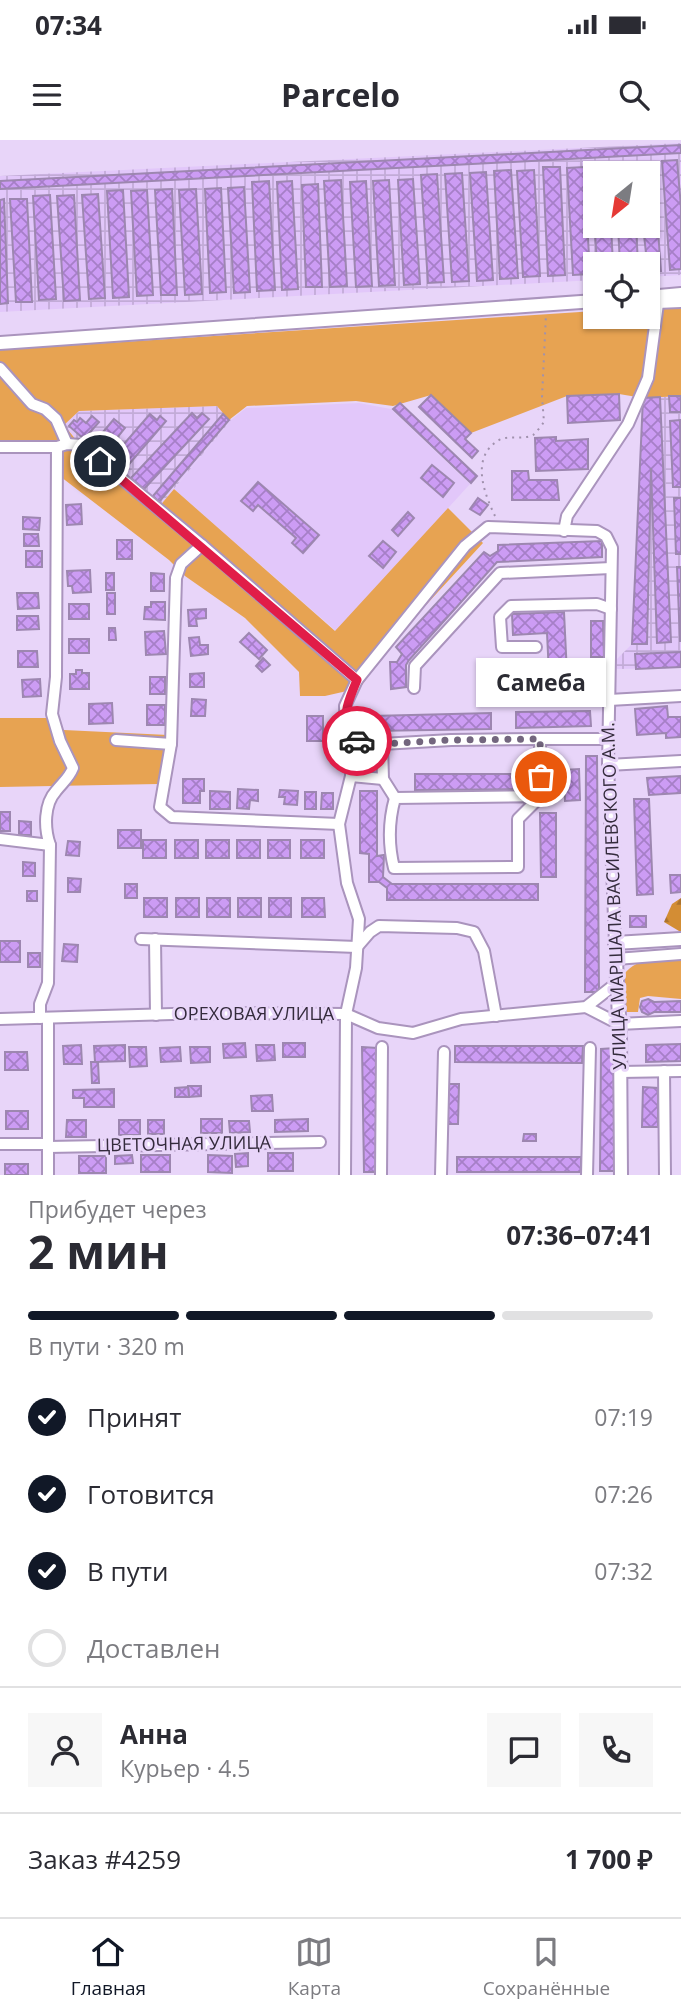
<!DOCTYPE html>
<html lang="ru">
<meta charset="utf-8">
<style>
:root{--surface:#fff;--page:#f7f7f7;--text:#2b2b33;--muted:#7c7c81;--line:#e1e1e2;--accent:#111827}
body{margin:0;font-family:"Open Sans",sans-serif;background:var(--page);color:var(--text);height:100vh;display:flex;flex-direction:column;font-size:26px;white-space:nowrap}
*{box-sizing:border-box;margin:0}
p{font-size:23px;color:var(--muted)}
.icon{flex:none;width:38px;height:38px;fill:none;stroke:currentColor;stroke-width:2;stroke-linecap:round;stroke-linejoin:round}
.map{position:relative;height:1035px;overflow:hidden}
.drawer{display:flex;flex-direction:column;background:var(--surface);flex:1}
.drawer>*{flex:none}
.needle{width:46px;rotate:210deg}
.controls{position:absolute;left:583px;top:21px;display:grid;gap:14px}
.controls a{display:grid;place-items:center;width:77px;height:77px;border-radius:0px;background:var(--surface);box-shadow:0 2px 5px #0004;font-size:35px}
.pin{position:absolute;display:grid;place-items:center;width:60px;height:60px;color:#fff;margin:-30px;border:4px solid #fff;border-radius:50%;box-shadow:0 2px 7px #0007}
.courier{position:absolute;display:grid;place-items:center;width:70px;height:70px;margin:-35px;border:5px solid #e11d48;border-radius:50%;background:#fff;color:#222;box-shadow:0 2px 9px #0007}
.bubble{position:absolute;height:49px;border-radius:0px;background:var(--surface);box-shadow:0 2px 5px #0004;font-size:23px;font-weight:700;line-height:49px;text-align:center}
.summary em{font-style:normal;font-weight:700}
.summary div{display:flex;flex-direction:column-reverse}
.summary{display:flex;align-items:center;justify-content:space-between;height:119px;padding:0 28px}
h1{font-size:46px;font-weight:700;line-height:52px}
.bar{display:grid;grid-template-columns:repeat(4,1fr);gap:10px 7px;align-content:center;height:84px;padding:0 28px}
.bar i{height:9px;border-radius:5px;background:var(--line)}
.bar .on{background:var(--accent)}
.bar p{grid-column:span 4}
.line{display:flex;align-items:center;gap:18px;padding:0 28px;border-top:2px solid var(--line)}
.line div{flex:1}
.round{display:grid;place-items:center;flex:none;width:74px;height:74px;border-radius:0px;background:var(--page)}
ol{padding:0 28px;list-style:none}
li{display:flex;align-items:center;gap:21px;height:77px}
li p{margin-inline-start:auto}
li .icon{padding:7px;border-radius:50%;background:var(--accent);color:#fff;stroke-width:4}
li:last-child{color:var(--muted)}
li i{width:38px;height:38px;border:4px solid var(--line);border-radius:50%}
.status{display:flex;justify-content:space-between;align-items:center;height:49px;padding:0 35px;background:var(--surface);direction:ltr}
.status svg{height:19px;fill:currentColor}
header{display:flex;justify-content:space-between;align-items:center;height:91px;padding:0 28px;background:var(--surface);font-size:32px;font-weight:700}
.dock{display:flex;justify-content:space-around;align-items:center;height:98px;border-top:2px solid var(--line);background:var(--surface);font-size:19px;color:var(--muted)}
.dock a{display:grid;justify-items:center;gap:4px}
.dock .on{color:var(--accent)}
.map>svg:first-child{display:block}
</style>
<div class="status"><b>07:34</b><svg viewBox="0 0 49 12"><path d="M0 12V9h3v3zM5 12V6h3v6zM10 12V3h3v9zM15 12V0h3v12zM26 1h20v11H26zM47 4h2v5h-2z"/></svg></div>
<header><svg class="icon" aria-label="menu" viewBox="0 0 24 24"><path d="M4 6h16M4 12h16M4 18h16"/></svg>Parcelo<svg class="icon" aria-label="search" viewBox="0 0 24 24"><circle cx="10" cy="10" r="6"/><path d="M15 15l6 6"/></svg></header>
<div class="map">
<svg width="681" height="1035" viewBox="0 0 681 1035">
<defs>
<pattern id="industrial-grid" width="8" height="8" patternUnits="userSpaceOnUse" patternTransform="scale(1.75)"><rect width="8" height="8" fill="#e2c7fa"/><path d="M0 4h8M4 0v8" fill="none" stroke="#c2abd7"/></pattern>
<pattern id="forest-firs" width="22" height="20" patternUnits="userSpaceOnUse" patternTransform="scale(1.75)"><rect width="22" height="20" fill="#d38d34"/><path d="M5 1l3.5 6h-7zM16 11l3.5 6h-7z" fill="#ac732d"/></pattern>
<pattern id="building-cross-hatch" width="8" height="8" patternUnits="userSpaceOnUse" patternTransform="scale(1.75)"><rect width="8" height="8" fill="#cc9cf4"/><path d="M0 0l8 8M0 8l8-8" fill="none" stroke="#a67fc7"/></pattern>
</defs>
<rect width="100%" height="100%" fill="#e8d5f9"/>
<polygon fill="#e2c7fa" points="359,263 391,269 470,344 336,491 174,349 231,280 246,268"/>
<g fill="url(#industrial-grid)" fill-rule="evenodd">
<path d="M681,3v132l-33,2v-13h-53v16l-595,32v-136zM595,33h53v53h-53z"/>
<polygon points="681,256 681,528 617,529 616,520 632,504 643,258"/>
<polygon points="217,266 231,280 158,368 81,305 64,285 79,271"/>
</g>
<g fill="#e7a352">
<polygon points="681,166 681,256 643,258 619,254 567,256 471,293 431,255 393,266 356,261 247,266 229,280 217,266 79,271 64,285 81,306 158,368 174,349 335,491 448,368 483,403 391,503 360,548 325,556 300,556 299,532 245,478 185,436 169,420 61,337 48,303 0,304 0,210 595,171 595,177 648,177 648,168"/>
<polygon points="0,578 47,578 64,590 168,595 158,644 0,647"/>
<path d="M681,819v40l-33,-3 -8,2 -2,14h-11l-3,-5v-33c15,-18 34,-14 57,-15z"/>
</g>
<polygon fill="url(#forest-firs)" points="681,758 681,791 679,791 664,782 672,764"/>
<g fill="url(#building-cross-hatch)" stroke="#9d87b0" stroke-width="2">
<polygon points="681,5 681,13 0,49 0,41"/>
<polygon points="677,20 681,67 681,129 670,130 662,21"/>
<polygon points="653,23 661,131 648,131 643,86 648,86 648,33 639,33 638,24"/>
<polygon points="631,24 632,33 614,33 614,25"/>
<polygon points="543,27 560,27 565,135 548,136"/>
<polygon points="584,27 590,134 573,135 567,28"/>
<polygon points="607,29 607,33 595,33 595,86 611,86 613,124 597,124 591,30"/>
<polygon points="511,30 518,138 500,139 494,31"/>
<polygon points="534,30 540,136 523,137 517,31"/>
<polygon points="486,32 493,140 477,141 470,33"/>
<polygon points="462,33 469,141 452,142 445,34"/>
<polygon points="437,34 444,142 428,143 421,35"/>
<polygon points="413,39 420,144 404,145 398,40"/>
<polygon points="341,40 347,146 330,147 324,41"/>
<polygon points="389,40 395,145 379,146 373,41"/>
<polygon points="269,41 275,150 257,151 252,42"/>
<polygon points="292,41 298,149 282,150 277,42"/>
<polygon points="366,41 372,146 356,147 350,42"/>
<polygon points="318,44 322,147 306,147 302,45"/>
<polygon points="244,47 250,152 234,153 228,48"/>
<polygon points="221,48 226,152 210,153 205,49"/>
<polygon points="172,49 177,155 161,155 155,50"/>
<polygon points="196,49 202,154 185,155 179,50"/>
<polygon points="123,50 129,157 113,158 107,51"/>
<polygon points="147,50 153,155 137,156 131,51"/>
<polygon points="98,54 105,158 89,159 82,55"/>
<polygon points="50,55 56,159 39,160 33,56"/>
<polygon points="74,55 80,160 64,161 57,56"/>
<polygon points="4,59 8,163 0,164 0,60"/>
<polygon points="10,59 27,59 32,162 16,162"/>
<polygon points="618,86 636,86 638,124 620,124"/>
<polygon points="619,254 620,280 568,283 567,256"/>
<polygon points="431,255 471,293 465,299 478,311 472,318 419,267"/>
<polygon points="669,256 681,256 681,272 670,272"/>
<polygon points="660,257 671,502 657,503 651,328 647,504 632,504 643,258"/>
<polygon points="400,263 477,336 471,343 393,269"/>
<polygon points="192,273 197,278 202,273 209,279 144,349 131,338"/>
<polygon points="150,274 157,280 160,276 166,281 124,330 111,319"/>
<polygon points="223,274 229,280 159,362 153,356"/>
<polygon points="92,276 99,282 84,299 69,286 74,280 77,282 80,278 86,283"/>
<polygon points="114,279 125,288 104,314 93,304"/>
<polygon points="680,280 681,347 673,347 670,281"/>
<polygon points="556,297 556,301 588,299 588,329 536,331 535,298"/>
<polygon points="432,325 454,343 443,357 421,338"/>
<polygon points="512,331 528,331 529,340 557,340 559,360 512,360"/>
<polygon points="258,342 319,395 303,413 292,403 296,398 258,365 253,371 241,361"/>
<polygon points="478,358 488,365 480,375 470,369"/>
<polygon points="674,358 681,358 681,414 676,414"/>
<polygon points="81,364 82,384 67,385 66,365"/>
<polygon points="408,372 414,378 398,396 392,390"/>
<polygon points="23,377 40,378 39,390 23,389"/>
<polygon points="24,394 38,394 39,406 24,406"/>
<rect x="117" y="400" width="15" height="19"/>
<polygon points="383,401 396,412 383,428 369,416"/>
<polygon points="602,401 602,417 497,422 409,520 406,525 406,547 391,549 390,522 397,522 402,514 396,507 484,412 490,416 498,411 498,405"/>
<rect x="26" y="411" width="16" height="16"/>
<polygon points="677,427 681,427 681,501 680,501"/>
<polygon points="90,430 91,452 73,453 72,446 68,446 67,431"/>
<rect x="106" y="433" width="8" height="17"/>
<polygon points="151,433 164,434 164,451 151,451"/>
<polygon points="17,453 38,453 39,468 18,469"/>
<rect x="107" y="453" width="8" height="21"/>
<polygon points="151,462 165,462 165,480 144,479 145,467 151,467"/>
<rect x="69" y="464" width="20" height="15"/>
<polygon points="206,469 206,478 196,479 197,486 189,486 188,470"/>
<polygon points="564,472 568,555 550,555 547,493 513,495 512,474"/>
<polygon points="17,476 38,476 39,489 17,490"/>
<polygon points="591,481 603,481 604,517 591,517"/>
<polygon points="109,488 115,488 116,500 109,500"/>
<polygon points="164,491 166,514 146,515 145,492"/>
<polygon points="249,493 267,510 259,519 240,502"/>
<polygon points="199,497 200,505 208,505 208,514 191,516 189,498"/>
<rect x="69" y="499" width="20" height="14"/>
<polygon points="18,511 37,511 38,527 18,527"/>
<polygon points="681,512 681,527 636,529 635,514"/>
<polygon points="263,518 270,525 262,532 256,526"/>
<polygon points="76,530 82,530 82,533 89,533 89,549 70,549 70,534 76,534"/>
<polygon points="588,530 589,559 578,560 576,531"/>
<polygon points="204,533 204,547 190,547 190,534"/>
<rect x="150" y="537" width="15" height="17"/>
<polygon points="40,539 41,556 23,557 22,540"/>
<polygon points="192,559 206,560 205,576 191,576"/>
<polygon points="112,563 113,583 89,584 89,564"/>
<rect x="147" y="565" width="18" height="20"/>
<polygon points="667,566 668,577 681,577 681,597 666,598 666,593 637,595 635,569"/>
<polygon points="590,571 591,586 516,588 516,572"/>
<polygon points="491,573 491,589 372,591 372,576"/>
<rect x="307" y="576" width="16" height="25"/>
<polygon points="586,616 597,616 599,852 585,852"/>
<polygon points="579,629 580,660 565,661 564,630"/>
<polygon points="415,634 535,634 535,649 415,650"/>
<polygon points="681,636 681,653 649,655 647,638"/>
<polygon points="183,639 204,639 204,651 200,651 200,663 183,663"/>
<polygon points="238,649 258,650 258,661 250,660 249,669 237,668"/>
<polygon points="280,650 298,651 297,665 284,664 285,657 279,657"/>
<polygon points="210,651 230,652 230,669 210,669"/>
<polygon points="360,651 377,651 377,716 384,715 383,737 392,744 538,744 538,760 387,760 387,748 379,742 369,742 369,714 360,713"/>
<rect x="305" y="652" width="11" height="17"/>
<polygon points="322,653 333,653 333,669 321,669"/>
<polygon points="634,659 649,659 653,754 637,755"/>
<rect x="0" y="672" width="10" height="19"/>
<polygon points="540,673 556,673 556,737 541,737"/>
<polygon points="19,681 31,682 31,695 19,695"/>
<rect x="118" y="690" width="23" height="18"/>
<rect x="143" y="700" width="23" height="18"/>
<rect x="175" y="700" width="23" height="18"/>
<rect x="206" y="700" width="23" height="18"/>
<rect x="237" y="700" width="23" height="18"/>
<rect x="268" y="700" width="22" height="18"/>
<rect x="301" y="700" width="23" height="18"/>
<polygon points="68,701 80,702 79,716 66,715"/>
<polygon points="23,722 35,723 35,736 23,736"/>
<polygon points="670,735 681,735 681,752 671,753"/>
<polygon points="68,738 81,739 80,752 68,752"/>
<rect x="125" y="744" width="12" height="14"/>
<rect x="27" y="751" width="10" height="10"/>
<rect x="144" y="758" width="23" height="19"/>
<rect x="176" y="758" width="23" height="19"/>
<rect x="207" y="758" width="23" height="19"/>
<rect x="238" y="758" width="23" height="19"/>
<rect x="269" y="758" width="22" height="19"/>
<polygon points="302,758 324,758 325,777 302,777"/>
<rect x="630" y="776" width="16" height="11"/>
<rect x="0" y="801" width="20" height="21"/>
<polygon points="64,804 78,805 77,822 62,821"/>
<rect x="28" y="813" width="12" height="14"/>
<polygon points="648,859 654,862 681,861 681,872 654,872 648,875 642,872 640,867 642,861"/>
<polygon points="245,903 246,917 224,918 223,904"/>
<rect x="283" y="903" width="22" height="14"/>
<polygon points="681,904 681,921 646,922 646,905"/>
<polygon points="81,905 82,924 64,924 63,906"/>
<polygon points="125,905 125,921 95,922 94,906"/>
<polygon points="256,905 274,905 275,920 257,921"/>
<polygon points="455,906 583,906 582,923 455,922"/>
<polygon points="129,907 146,907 147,926 130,927"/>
<polygon points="180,907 181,921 161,922 160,908"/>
<polygon points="190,907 210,907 210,922 191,923"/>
<polygon points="362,907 377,908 378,1032 364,1032"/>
<polygon points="615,908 615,1031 600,1031 601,909"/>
<polygon points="5,912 27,912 28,930 5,930"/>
<polygon points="91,922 98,922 99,943 92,943"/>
<polygon points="446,944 459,944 458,984 446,984"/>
<polygon points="188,946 201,946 201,956 189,957"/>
<polygon points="188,947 189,957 175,957 175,948"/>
<polygon points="643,947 658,948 658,987 642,987"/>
<polygon points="114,949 114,967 84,967 84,958 73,958 73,950"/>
<polygon points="272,955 273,971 252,971 251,956"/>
<rect x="6" y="971" width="22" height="18"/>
<rect x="201" y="979" width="21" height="14"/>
<polygon points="308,979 308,991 275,992 275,980"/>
<polygon points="67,980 86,980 86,997 66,997"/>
<rect x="119" y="980" width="21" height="15"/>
<rect x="148" y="980" width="16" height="14"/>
<polygon points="229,981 249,981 250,992 230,993"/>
<polygon points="524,994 536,994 536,1001 523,1001"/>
<polygon points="248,1013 248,1026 236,1027 235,1014"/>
<rect x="268" y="1013" width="25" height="18"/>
<polygon points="132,1015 133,1023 115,1024 115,1016"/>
<rect x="141" y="1015" width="29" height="17"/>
<polygon points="208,1015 232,1016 232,1033 208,1032"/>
<rect x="79" y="1016" width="27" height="17"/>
<rect x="457" y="1017" width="124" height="15"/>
<rect x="5" y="1024" width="23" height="11"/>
</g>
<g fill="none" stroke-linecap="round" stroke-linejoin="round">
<g stroke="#aa94bd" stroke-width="14">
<g id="minor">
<polyline points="657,163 681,162"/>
<polyline points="0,228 32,264 45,269 56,279 67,304"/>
<polyline points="0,307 57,307"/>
<polyline points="564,391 567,376 628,284 648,238 659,156"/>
<polyline points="202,405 181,424 176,438 171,604 160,667 172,677 339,684"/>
<polyline points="536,507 502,507 500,477 511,466 597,464 611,469"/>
<polyline points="414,548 415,526 500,433 611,428"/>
<polyline points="609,560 681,556"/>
<polyline points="540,599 451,600 382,604 355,601 346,594 345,566 357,540 465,406 488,387 597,391 606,396 612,408 608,625 615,803"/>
<polyline points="116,600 171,604"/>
<polyline points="382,604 383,639 395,658"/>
<polyline points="608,625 681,621"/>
<polyline points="351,636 383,639"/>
<path d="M541,656l-23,23v48l-124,1c-6,-24 -6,-45 1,-70l146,-2 -1,-57h68"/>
<polyline points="0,699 50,705"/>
<polyline points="141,799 357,807 370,792 379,786 457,788 474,792 484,811 496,876"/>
<polyline points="155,799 156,875"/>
<polyline points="616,819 681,814"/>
<polyline points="586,867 619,884 681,881"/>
<path d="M40,878v-14l8,-21 2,-138c-6,-17 -6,-41 6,-54 7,-9 13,-13 17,-23l-13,-27 -8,-27 4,-37 1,-230 10,-3 14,1 121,100 155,135"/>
<polyline points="0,879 207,873 346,874 378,888 413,893 461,879 586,867 618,842"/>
<polyline points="664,931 665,1035"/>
<polyline points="620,932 681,931"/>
<polyline points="0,1004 48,1004"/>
<polyline points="48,1007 320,1002"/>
<polyline points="48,1035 48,878"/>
<polyline points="345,1035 346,874 356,828 359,779 347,743 339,684 351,636 355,601"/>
<polyline points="381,1035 382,907"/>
<polyline points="441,1035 444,912"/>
<polyline points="587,1035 590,908"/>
</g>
</g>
<g stroke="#aa94bd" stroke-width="16">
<g id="major">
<polyline points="648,157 681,154"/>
<polyline points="0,203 595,161"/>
<polyline points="621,1035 620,895 615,803 681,799"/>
</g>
</g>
<path stroke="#a091ad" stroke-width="2" stroke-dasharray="2 5" stroke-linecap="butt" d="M495,376c-11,-23 -25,-59 4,-76 10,-5 24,0 34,-5 3,-2 8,-9 11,-13l-2,-25 4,-82"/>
<use href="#minor" stroke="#fff" stroke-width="10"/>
<use href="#major" stroke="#fff" stroke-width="12"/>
</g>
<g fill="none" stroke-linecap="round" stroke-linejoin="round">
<polyline stroke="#73667e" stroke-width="7" stroke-dasharray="0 12.6" points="357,601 382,604 451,600 540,599 541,637"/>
<path stroke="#e11d48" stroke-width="9" d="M100,321l257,219c-8,19 -14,33 -11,54l11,7"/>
</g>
<g text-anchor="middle" stroke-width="6" stroke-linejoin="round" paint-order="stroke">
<g font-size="18" fill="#342b3c" stroke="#e8d5f9">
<text transform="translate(614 756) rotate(-92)" y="6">УЛИЦА МАРШАЛА ВАСИЛЕВСКОГО А.М.</text>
<text x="254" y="880">ОРЕХОВАЯ УЛИЦА</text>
<text transform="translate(184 1004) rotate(-1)" y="6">ЦВЕТОЧНАЯ УЛИЦА</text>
</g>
</g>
</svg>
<div class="controls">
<a><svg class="needle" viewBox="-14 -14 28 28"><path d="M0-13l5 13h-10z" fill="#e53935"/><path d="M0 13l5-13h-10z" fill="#7c7c81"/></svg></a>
<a><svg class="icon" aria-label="locate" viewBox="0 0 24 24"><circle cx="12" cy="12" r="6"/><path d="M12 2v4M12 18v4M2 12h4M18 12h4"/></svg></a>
</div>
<div class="pin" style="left:541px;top:637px;background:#ea580c"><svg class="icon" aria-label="bag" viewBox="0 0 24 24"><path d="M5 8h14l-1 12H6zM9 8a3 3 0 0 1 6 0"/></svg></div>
<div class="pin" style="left:100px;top:321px;background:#1f2937"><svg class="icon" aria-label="home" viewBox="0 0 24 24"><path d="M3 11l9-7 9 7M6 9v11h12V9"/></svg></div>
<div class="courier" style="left:357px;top:601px"><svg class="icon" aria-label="car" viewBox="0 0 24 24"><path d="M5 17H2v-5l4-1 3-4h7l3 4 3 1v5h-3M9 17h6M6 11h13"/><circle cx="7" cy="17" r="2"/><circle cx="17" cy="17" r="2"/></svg></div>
<div class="bubble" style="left:476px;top:518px;width:130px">Самеба</div>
</div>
<section class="drawer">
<div class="summary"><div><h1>2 мин</h1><p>Прибудет через</p></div><em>07:36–07:41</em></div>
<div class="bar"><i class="on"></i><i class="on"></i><i class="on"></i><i></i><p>В пути · 320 m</p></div>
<ol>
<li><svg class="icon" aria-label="check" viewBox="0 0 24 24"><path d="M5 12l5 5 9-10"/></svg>Принят<p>07:19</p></li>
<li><svg class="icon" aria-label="check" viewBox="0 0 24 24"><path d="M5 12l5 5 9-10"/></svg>Готовится<p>07:26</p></li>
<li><svg class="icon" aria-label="check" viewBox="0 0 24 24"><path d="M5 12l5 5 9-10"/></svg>В пути<p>07:32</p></li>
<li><i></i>Доставлен</li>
</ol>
<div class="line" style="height:126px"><a class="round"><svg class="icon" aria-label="person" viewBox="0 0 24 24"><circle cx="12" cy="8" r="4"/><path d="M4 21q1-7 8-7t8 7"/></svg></a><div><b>Анна</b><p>Курьер · 4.5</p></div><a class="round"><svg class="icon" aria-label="chat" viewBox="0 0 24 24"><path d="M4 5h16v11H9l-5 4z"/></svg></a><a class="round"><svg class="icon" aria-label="phone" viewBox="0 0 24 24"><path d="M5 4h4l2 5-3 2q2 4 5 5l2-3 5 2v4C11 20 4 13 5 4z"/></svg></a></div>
<div class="line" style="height:91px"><div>Заказ #4259</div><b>1 700 ₽</b></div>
</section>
<nav class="dock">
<a class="on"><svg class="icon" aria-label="home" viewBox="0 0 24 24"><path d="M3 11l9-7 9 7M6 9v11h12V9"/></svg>Главная</a>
<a><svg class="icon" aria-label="map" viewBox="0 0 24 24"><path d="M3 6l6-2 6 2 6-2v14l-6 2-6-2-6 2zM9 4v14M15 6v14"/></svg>Карта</a>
<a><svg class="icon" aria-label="saved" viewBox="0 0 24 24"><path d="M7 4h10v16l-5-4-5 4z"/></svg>Сохранённые</a>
</nav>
